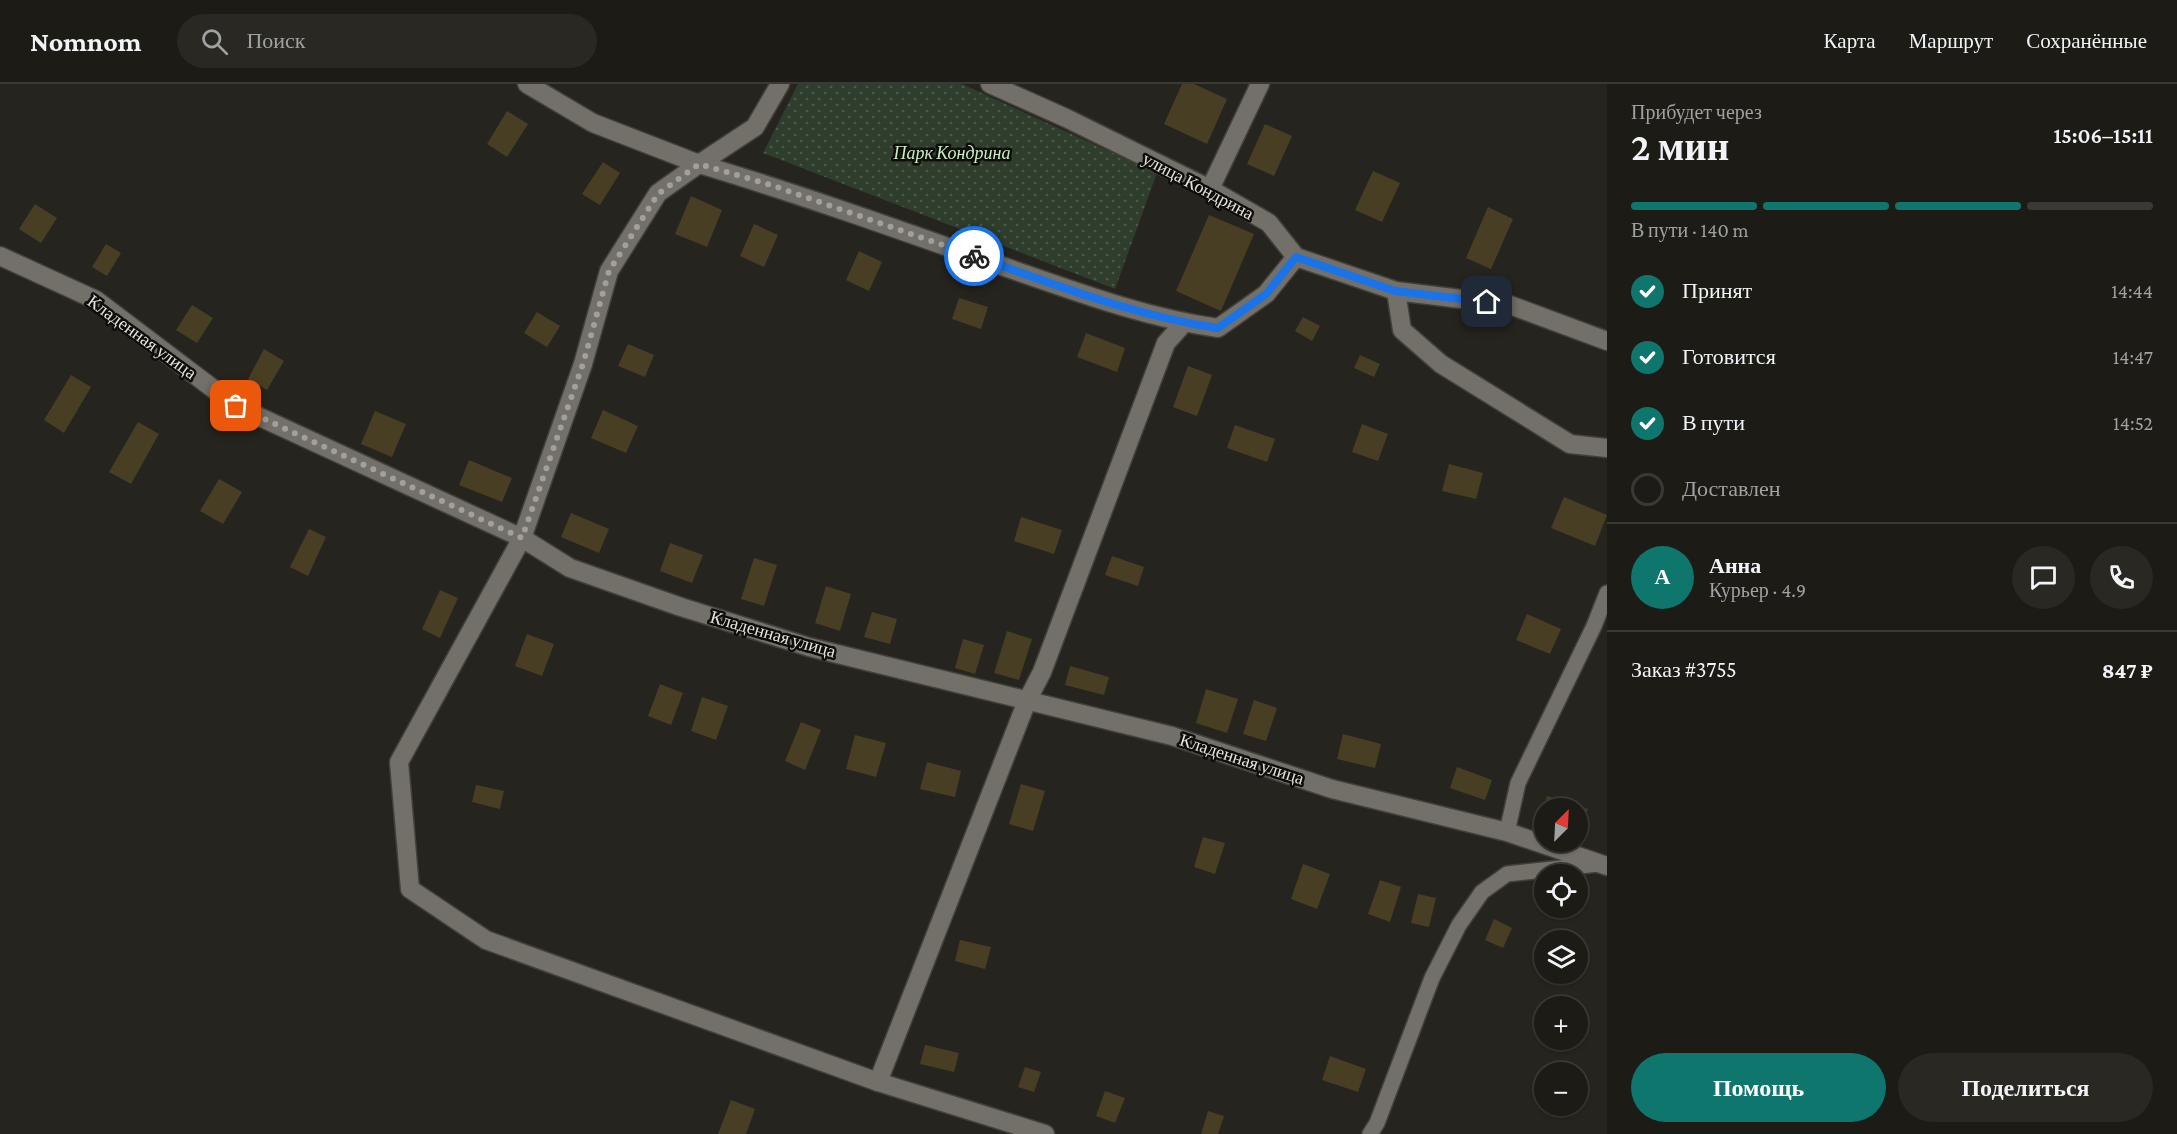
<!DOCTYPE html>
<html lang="ru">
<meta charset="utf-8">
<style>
:root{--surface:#1c1b16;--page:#292823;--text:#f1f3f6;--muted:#a0a1a1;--line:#3a3935;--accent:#0f766e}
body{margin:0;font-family:"Crimson Pro",serif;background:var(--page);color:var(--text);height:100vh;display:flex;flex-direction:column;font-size:22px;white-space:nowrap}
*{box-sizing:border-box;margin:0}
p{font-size:20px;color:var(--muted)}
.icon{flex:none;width:33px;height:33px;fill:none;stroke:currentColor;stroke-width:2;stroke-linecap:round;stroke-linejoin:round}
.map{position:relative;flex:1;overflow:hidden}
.details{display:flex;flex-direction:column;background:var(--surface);width:570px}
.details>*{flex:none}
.needle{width:39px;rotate:24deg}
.controls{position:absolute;left:1534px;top:714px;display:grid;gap:12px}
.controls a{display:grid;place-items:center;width:54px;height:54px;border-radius:50%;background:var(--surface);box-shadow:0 2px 4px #0004,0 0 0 2px var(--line);font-size:30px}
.pin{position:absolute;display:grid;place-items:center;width:51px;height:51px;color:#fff;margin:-26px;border-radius:12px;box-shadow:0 3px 9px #0006}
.courier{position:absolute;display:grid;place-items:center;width:60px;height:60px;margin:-30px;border:4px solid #1a73e8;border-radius:50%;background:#fff;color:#222;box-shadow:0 2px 8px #0007}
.summary em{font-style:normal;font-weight:600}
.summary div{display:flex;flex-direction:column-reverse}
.summary{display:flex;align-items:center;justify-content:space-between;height:102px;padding:0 24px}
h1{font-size:39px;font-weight:600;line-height:45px}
.bar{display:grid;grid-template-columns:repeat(4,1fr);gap:9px 6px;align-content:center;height:72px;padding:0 24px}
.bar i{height:8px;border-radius:4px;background:var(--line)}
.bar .active{background:var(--accent)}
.bar p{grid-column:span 4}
.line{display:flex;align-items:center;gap:15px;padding:0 24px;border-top:2px solid var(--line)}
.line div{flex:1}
.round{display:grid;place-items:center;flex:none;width:63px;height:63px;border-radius:32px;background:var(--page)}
ol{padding:0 24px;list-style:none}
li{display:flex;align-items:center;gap:18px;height:66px}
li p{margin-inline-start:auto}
li .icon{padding:6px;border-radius:50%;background:var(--accent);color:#fff;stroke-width:4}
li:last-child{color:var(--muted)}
li i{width:33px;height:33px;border:3px solid var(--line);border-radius:50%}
.primary-button{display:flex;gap:12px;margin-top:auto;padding:12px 24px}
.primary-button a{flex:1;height:69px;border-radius:36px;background:var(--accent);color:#fff;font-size:24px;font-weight:600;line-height:69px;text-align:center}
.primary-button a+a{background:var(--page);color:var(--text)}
header{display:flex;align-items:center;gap:36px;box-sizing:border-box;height:84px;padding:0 30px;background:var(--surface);border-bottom:2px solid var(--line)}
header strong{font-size:28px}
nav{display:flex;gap:33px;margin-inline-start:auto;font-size:21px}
.search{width:420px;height:54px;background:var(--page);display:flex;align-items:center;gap:15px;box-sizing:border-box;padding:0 21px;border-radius:33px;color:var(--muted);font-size:22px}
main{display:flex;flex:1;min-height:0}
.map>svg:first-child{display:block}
</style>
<header>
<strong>Nomnom</strong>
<div class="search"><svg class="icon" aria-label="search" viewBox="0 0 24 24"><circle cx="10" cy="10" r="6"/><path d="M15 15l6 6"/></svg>Поиск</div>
<nav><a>Карта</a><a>Маршрут</a><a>Сохранённые</a></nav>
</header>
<main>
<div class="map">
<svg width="1607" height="1050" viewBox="0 0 1607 1050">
<defs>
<pattern id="park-dots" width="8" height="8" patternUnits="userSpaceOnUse" patternTransform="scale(1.5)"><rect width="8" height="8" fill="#2f3d2d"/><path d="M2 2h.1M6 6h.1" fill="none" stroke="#4d594b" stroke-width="1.8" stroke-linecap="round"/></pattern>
</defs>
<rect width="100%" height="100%" fill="#26241e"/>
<polygon fill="url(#park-dots)" points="798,0 962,0 1157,89 1115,205 763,69"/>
<g fill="#483e24">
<polygon points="1182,0 1194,0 1227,15 1207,60 1164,40"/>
<polygon points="507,27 528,40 507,73 487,60"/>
<polygon points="1265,40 1292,52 1274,92 1247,80"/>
<polygon points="603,78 620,89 600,121 582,110"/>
<polygon points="1373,87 1400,99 1382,138 1355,126"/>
<polygon points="691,112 722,126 707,163 675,150"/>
<polygon points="35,120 57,134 41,159 19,145"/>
<polygon points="1488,123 1513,135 1491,185 1466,174"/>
<polygon points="1209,131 1254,150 1221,227 1176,207"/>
<polygon points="754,140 778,151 764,183 740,172"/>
<polygon points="106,160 121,169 107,192 92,183"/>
<polygon points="859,167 882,178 869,207 846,196"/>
<polygon points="959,214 988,223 981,245 952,235"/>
<polygon points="192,221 213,234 197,259 176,246"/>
<polygon points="537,228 560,242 547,263 524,249"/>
<polygon points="1303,233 1320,242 1312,257 1295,247"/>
<polygon points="1086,249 1125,264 1117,288 1077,273"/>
<polygon points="628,260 654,271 645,293 618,282"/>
<polygon points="264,265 284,277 267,306 248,295"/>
<polygon points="1360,271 1380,280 1374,293 1354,284"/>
<polygon points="1188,282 1212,291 1197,332 1173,323"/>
<polygon points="71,291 91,303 64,349 44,336"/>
<polygon points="603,326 638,342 626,369 591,354"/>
<polygon points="375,327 406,340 392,373 361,360"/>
<polygon points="138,338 159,350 131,400 109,388"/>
<polygon points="1362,340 1388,350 1378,377 1352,368"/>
<polygon points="1235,341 1275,355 1267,378 1227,364"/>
<polygon points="469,376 512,394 502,418 459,401"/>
<polygon points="1449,380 1483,389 1476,415 1442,407"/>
<polygon points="219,395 242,408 223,440 200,427"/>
<polygon points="1564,413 1607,431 1595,462 1551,444"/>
<polygon points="571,429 609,445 599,469 561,453"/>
<polygon points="1021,433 1062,446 1054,470 1014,457"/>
<polygon points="309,445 326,453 308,492 290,483"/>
<polygon points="670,459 703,471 692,499 660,487"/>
<polygon points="1112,472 1144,483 1138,502 1105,491"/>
<polygon points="754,474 777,481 764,522 741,515"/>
<polygon points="826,502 851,510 840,547 815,539"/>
<polygon points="440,506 458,514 440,554 422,545"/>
<polygon points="872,528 897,535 890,560 864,553"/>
<polygon points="1527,530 1561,545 1550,570 1516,556"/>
<polygon points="1007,547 1032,555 1019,596 994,589"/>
<polygon points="527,550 554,560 542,592 515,582"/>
<polygon points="963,555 984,561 975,590 955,584"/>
<polygon points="1070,582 1109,593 1104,611 1065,601"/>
<polygon points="660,600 683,609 671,641 648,632"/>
<polygon points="1206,605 1238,615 1227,649 1196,639"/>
<polygon points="702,613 728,622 716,656 691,647"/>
<polygon points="1254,616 1277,624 1266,657 1243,650"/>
<polygon points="801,638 821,646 805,686 785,677"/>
<polygon points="1343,650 1381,660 1375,684 1337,675"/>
<polygon points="855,651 886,659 876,693 846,685"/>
<polygon points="927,678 961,687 955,713 920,705"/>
<polygon points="1457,683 1492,696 1485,716 1450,704"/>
<polygon points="1021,700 1045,707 1033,747 1009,740"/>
<polygon points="476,701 504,707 500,725 472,718"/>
<polygon points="1547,712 1588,725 1578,753 1578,724 1545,724 1545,739 1539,737"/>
<polygon points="1203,753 1225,759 1215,790 1194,783"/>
<polygon points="1303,780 1330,790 1317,825 1291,815"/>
<polygon points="1380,796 1401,803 1390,838 1368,830"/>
<polygon points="1418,810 1436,814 1429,843 1411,839"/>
<polygon points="1494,835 1512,844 1503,864 1485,856"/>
<polygon points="960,856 991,863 985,885 955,877"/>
<polygon points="925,961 959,969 954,988 920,980"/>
<polygon points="1330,972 1366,985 1358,1008 1322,996"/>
<polygon points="1025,983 1041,988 1034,1008 1018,1003"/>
<polygon points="1105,1007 1125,1014 1115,1039 1096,1032"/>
<polygon points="731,1016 755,1025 746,1050 718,1050"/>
<polygon points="1208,1027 1224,1032 1218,1050 1201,1050"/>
</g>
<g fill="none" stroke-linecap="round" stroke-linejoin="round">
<g stroke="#42403b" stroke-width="18">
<g id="lane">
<polyline points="1507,748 1518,699 1594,542 1607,509"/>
<polyline points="1370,1050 1377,1039 1432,894 1459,841 1482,808 1507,790 1598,780"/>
</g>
</g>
<g stroke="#42403b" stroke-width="21">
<g id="street">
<polyline points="527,0 593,39 699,80 755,43 780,0"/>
<polyline points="990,0 1066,34 1210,105 1269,139 1296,173 1396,207 1510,221 1607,257"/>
<polyline points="1210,105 1260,0"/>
<polyline points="0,172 96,216 236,322 522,454 570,484 681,523 809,563 1172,652 1332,705 1507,748 1607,782"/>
<polyline points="1396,207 1402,246 1441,280 1570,360 1607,364"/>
<polyline points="878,998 1027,617 1042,588 1166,259 1184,239"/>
<path d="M1045,1050l-167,-52 -392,-142 -76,-51 -11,-127 123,-224 61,-174 26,-93 49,-78 41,-29c100,30 198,65 297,100 73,25 145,53 222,64l48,-34 30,-37"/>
</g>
</g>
<use href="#lane" stroke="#737069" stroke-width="15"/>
<use href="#street" stroke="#737069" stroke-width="18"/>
</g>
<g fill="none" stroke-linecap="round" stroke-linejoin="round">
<polyline stroke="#a2a09b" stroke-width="6" stroke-dasharray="0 10.8" points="236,322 522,454 583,280 609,187 658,110 699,80 771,101 974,172"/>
<path stroke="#1a73e8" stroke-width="8" d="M974,172c80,28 160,60 244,72l48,-34 30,-37 99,34 92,11"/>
</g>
<g text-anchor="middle" stroke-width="5" stroke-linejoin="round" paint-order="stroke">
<g font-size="18" font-style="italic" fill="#c7eec1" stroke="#0e0d0a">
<text x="952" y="75">Парк Кондрина</text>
</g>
<g font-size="18" fill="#e4e2de" stroke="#0e0d0a">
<text transform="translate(1198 102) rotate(28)" y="6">улица Кондрина</text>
<text transform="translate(142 253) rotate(36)" y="6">Кладенная улица</text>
<text transform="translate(773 550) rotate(16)" y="6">Кладенная улица</text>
<text transform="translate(1242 675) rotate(18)" y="6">Кладенная улица</text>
</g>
</g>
</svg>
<div class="controls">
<a><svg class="needle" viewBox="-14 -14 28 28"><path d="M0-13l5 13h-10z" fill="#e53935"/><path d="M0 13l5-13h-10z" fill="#a0a1a1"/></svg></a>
<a><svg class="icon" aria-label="locate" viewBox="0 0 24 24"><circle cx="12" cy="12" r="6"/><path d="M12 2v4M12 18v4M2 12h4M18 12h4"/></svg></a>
<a><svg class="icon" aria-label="layers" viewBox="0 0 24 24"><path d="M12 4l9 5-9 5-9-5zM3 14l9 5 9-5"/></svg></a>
<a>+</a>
<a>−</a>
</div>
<div class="pin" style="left:236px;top:322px;background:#ea580c"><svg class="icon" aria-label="bag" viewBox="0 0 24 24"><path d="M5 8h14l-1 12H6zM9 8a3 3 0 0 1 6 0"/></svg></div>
<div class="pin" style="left:1487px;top:218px;background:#1f2937"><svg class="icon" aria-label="home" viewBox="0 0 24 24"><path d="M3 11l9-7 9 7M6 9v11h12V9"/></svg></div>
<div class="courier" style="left:974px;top:172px"><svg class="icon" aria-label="bike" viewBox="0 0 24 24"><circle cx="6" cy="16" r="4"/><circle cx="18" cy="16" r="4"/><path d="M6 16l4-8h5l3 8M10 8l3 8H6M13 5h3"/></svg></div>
</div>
<section class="details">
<div class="summary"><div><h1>2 мин</h1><p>Прибудет через</p></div><em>15:06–15:11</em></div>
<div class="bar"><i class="active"></i><i class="active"></i><i class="active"></i><i></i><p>В пути · 140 m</p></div>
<ol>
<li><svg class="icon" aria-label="check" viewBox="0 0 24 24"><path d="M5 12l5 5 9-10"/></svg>Принят<p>14:44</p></li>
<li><svg class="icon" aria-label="check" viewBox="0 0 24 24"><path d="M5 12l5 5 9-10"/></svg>Готовится<p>14:47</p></li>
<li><svg class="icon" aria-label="check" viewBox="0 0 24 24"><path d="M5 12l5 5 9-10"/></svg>В пути<p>14:52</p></li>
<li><i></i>Доставлен</li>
</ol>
<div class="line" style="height:108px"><b class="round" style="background:var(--accent);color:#fff">А</b><div><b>Анна</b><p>Курьер · 4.9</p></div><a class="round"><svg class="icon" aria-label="chat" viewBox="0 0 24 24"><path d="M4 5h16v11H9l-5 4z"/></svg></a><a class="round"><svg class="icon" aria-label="phone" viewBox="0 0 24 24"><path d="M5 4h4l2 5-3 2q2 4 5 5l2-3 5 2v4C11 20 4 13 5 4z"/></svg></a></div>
<div class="line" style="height:78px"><div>Заказ #3755</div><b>847 ₽</b></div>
<div class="primary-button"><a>Помощь</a><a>Поделиться</a></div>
</section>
</main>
